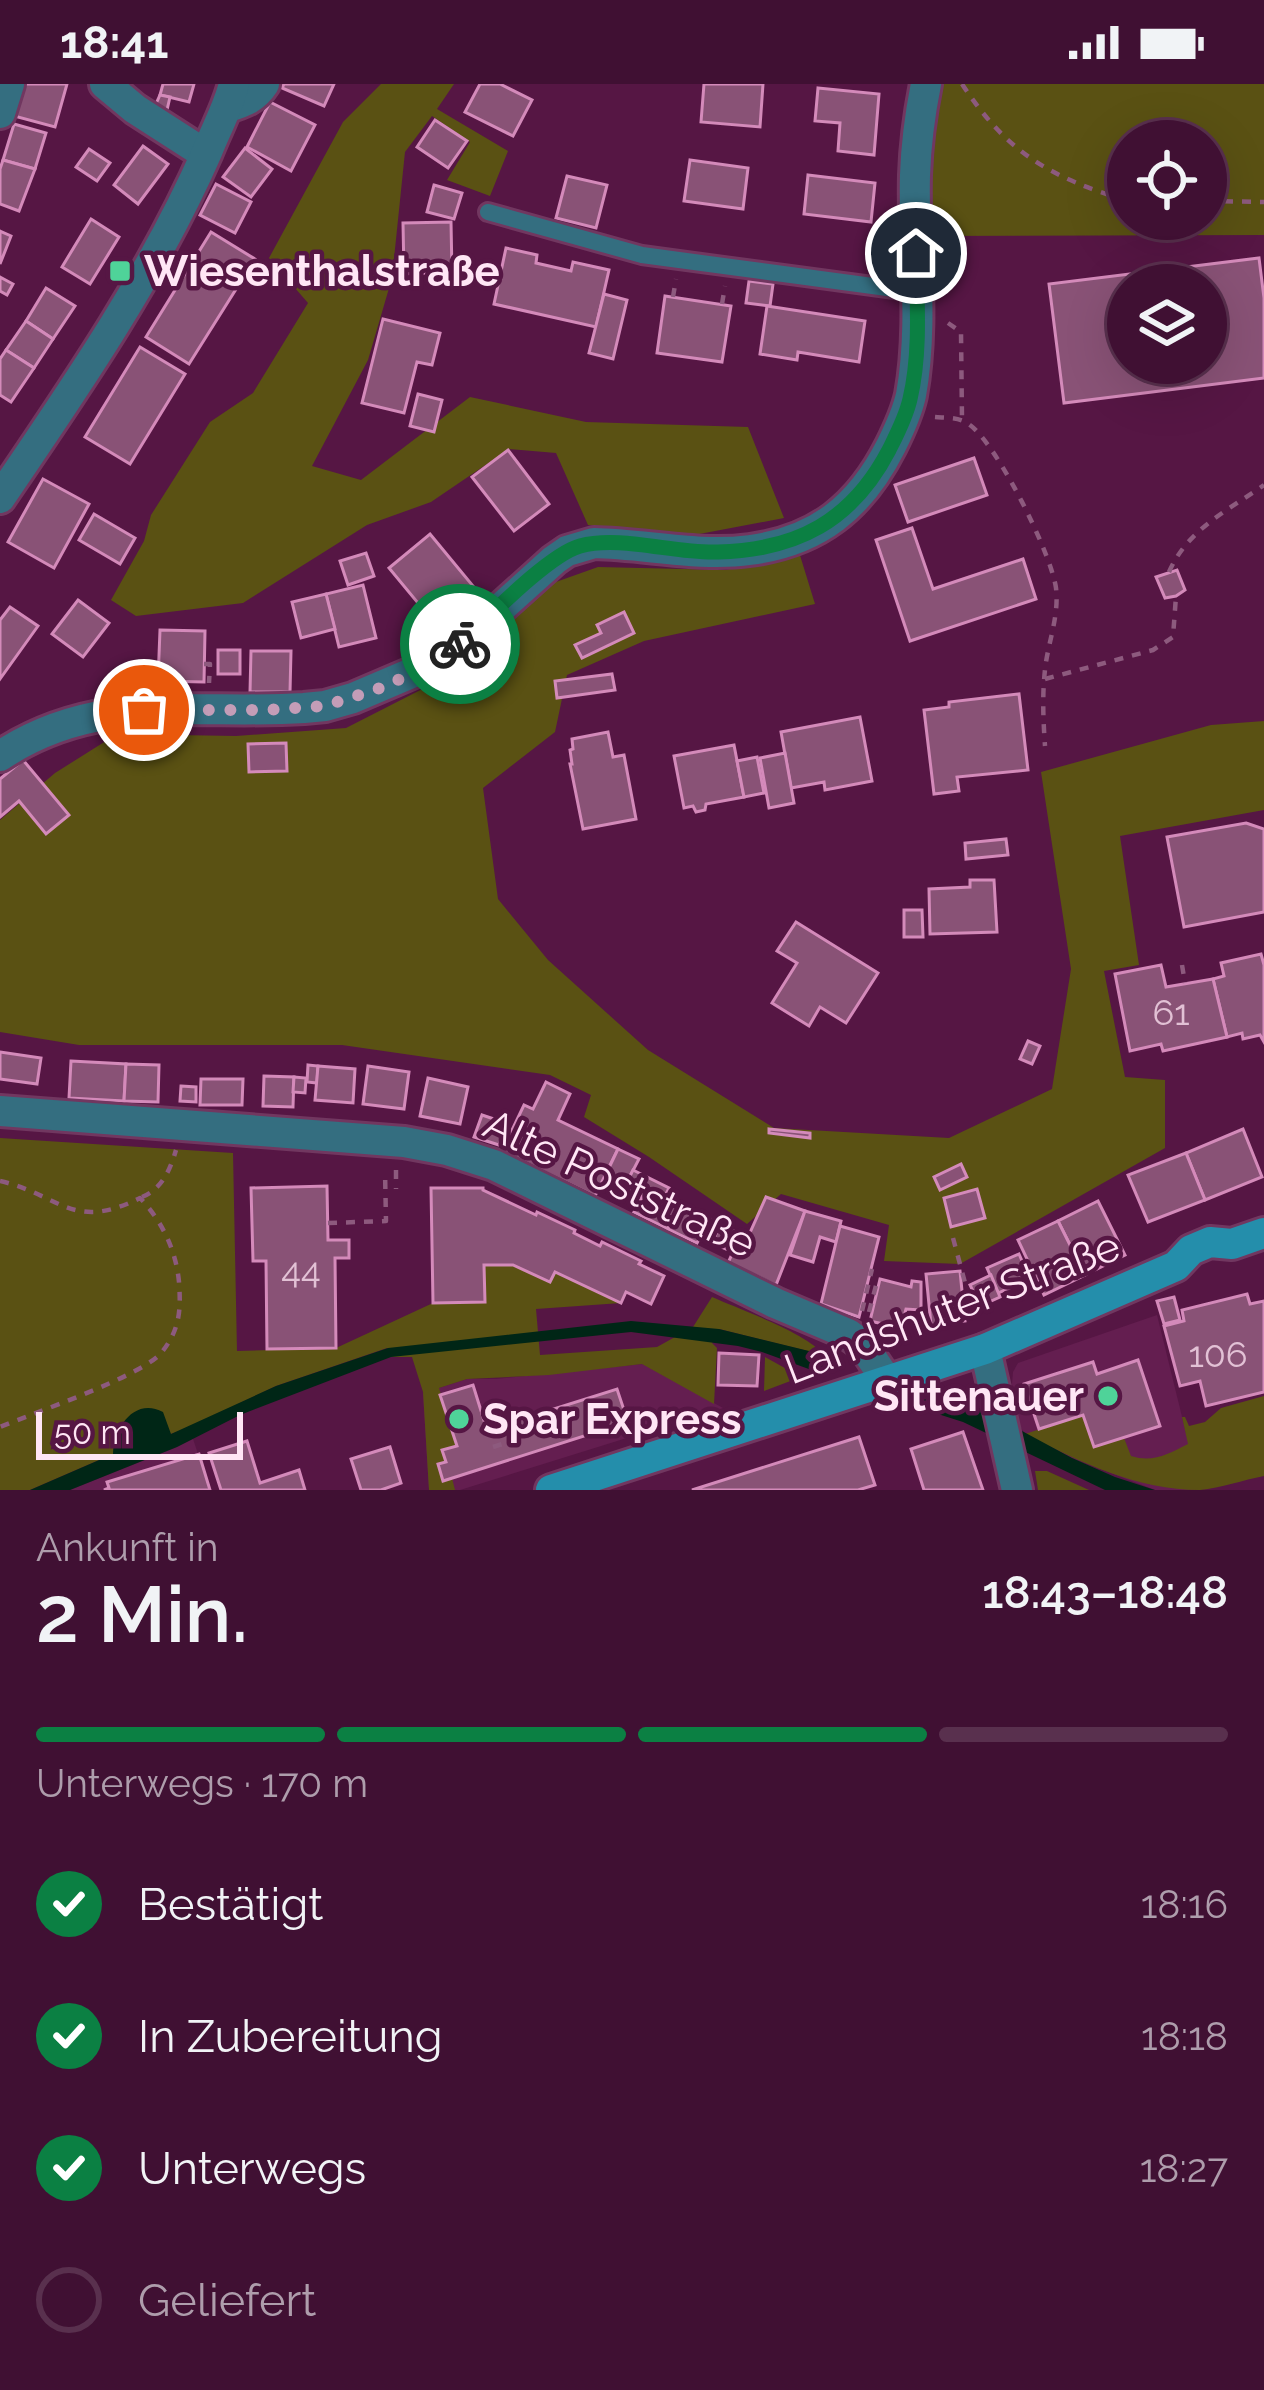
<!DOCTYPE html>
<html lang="de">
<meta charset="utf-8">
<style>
:root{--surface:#401033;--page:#47193b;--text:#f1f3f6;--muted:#ae9dac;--line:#59304e;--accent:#0b8043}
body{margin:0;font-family:Raleway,sans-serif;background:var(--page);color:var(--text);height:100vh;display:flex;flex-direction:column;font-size:45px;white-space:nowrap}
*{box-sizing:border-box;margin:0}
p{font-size:39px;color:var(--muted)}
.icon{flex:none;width:66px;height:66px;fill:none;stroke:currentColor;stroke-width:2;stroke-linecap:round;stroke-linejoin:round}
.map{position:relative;height:1406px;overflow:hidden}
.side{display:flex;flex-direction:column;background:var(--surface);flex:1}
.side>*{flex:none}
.buttons{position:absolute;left:1107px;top:36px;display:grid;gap:24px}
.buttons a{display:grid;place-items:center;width:120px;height:120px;border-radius:50%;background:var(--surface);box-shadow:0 12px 48px #0002,0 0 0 3px var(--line);font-size:60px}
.scale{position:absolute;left:36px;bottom:30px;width:207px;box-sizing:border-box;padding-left:12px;border:6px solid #ffe6f5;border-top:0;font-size:33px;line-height:42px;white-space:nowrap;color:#ffe6f5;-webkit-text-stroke:9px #561644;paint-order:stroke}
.pin{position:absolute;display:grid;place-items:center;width:102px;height:102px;color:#fff;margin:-51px;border:6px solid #fff;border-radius:50%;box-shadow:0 3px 12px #0007}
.courier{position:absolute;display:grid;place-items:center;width:120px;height:120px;margin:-60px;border:9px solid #0b8043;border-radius:50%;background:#fff;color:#222;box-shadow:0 3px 15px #0007}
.head em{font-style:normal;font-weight:600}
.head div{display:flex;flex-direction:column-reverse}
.head{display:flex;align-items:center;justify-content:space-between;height:204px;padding:0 36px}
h1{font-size:78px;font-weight:600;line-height:90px}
.bar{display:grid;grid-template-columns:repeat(4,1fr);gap:18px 12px;align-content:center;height:144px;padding:0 36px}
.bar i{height:15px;border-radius:9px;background:var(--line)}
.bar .selected{background:var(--accent)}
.bar p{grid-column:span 4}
ol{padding:0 36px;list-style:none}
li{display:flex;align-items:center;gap:36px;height:132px}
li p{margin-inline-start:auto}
li .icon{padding:12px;border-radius:50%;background:var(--accent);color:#fff;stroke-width:4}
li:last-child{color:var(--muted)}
li i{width:66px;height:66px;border:6px solid var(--line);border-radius:50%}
.status{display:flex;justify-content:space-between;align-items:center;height:84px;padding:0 60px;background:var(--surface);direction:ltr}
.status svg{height:33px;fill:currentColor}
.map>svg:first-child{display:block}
</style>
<div class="status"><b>18:41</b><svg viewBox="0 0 49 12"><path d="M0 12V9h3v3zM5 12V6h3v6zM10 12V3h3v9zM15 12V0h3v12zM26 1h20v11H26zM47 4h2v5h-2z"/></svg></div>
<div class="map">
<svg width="1264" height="1406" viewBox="0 0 1264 1406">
<rect width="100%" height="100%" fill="#561644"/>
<g fill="#641e50">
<polygon points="1157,1231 1200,1406 1155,1406 1072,1374 1025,1350 1018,1339 1012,1300 1013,1288 1018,1279"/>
<polygon points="643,1280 723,1324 460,1406 429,1406 423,1309 467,1295 496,1295"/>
<polygon points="193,1355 210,1406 70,1406 177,1363"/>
</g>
<g fill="#5a5113" fill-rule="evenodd">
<polygon points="381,0 454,0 437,25 508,67 490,112 447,96 470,58 432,32 405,68 392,194 368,276 312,382 361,396 470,313 586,338 748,343 784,434 694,451 588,441 556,369 509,365 431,418 367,441 243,519 136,532 111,516 144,457 151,431 210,338 253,309 308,219 269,174 343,38"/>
<path d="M940,0h324v151l-336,1 2,-92zM1128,57h78v78h-78z"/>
<polygon points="799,468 815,520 644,557 567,591 555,648 483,704 498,815 548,876 648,966 774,1044 949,1054 1052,1005 1071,885 1041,688 1211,641 1264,637 1264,726 1120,752 1139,881 1104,887 1125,993 1165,996 1165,1064 960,1180 884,1177 889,1141 781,1110 747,1140 649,1073 584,1033 591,1011 550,991 342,961 79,961 0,948 0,736 55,689 117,650 236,652 346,644 442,595 539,504 598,483 726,486"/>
<path d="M0,1054l233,15 4,198 99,-3 97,-45 51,-1v-37h29l37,17 5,-10 66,31 -85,6 4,46 117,-8 36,-20 19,-30c27,12 95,36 112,58l-105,-26 -7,14 5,5 -3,56 -72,-40 -93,11 -82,4 -28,9 18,58 -15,4 4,12 -7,2 13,14 3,12h-26l-6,-98 -11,-35h-21l-4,-9 -111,38 -88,42 -75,26 -83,36h-30z"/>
<polygon points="765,1273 801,1293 764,1307"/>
<path d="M1264,1312v80c-21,4 -43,12 -64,14 -63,0 -120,-28 -175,-56l58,-19 11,32 30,-9 7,18c22,7 37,-2 57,-12l-6,-27h3l4,9 16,-4 16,-14z"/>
<polygon points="1035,1387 1047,1387 1089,1406 1038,1406"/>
</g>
<path fill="#002616" d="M631,1237l88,8 135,33 63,18 53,23 102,55 43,19 40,13h-50l-142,-68 -69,-22 -132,-48 -24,-6 -107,-14 -240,25 -151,58 -63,32 -107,43h-40l83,-36c1,-26 21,-57 50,-42l8,22 105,-48 112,-38z"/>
<polygon fill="#561644" points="830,1266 919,1291 954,1306 899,1324 817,1295 833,1284 835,1274"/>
<g fill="#895276" stroke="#d48aba" stroke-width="3" fill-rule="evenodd">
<polygon points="22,0 67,0 55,43 14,32"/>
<polygon points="163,0 194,0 189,18 160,11"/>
<polygon points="284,0 334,0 324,22 282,4"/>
<polygon points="480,0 500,0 532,16 513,52 465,28"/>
<polygon points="704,0 763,0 760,43 701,38"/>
<polygon points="818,4 879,10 874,71 838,67 840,39 815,37"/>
<polygon points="160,11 170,13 167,26 155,22"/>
<polygon points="270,18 315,41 291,87 247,63"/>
<polygon points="435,36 467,57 448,84 417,63"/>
<polygon points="14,40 46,49 35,85 3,76"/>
<polygon points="143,62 168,80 138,120 114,101"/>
<polygon points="245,64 272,85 251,113 223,93"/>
<polygon points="89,65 110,79 97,97 76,83"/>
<polygon points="3,76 35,85 19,127 0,120 0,85"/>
<polygon points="690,76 748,84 743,125 684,117"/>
<polygon points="808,91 875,99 871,138 804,130"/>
<polygon points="567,92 607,101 596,144 556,134"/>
<polygon points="216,100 251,118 235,149 200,131"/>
<polygon points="434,101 462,109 454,135 427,128"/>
<polygon points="91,135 119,153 90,200 62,183"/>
<polygon points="451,138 452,189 404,190 403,139"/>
<polygon points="0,147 11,152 0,180"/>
<polygon points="211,148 255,175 189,280 146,253"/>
<polygon points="506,164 537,171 536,179 571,187 573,178 609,186 596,243 494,220"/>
<path d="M1259,174l5,40v80l-200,25 -15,-119zM1128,201h78v78h-78z"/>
<polygon points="0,193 13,200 7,211 0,207"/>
<polygon points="749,197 773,200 770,222 746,219"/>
<polygon points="46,204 75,222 53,255 26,237"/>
<polygon points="604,210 627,216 613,275 589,269"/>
<polygon points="665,212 731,222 722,278 657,269"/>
<polygon points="767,222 865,237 859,278 798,268 797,276 760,270"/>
<polygon points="383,235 440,249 432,281 417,278 404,329 362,319"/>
<polygon points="26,237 53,255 34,284 6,266"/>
<polygon points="140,263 185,290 130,380 85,353"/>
<polygon points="6,266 34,284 11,318 0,311 0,275"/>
<polygon points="418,310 442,316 434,348 410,342"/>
<polygon points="508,366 549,420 514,447 472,393"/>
<polygon points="974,374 987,411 908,438 895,401"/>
<polygon points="43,395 89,420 54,484 8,458"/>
<polygon points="94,430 135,454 120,480 79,456"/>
<polygon points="912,444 933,505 1023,475 1036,515 910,557 876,456"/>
<polygon points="430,450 473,502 432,536 389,484"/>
<polygon points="366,469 374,492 348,501 340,477"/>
<polygon points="1177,486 1185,506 1176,512 1165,514 1156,493"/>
<polygon points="363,501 376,554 339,563 326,510"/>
<polygon points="326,510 335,545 301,554 292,518"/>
<polygon points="78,516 109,539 83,573 52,550"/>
<polygon points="10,523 38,542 0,595 0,536"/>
<polygon points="624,528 634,549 582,574 575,561 601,549 597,541"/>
<polygon points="160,546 205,547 204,598 158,597"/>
<rect x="218" y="566" width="22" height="24"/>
<polygon points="251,567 291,567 290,608 250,608"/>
<polygon points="612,590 615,606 557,614 555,597"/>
<polygon points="1019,610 1028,686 957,693 959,707 934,710 924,626 949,623 949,618"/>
<polygon points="860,633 872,697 825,706 824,698 791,704 781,648"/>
<polygon points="608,648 613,673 624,671 636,735 583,745 570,680 572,680 570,666 573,665 572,655"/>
<polygon points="286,659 287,687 249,688 248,660"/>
<polygon points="734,661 744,713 706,720 705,726 696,728 693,722 684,724 674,672"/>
<polygon points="785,669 794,719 769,724 760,674"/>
<polygon points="757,673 764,709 744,713 737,677"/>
<polygon points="23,676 69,731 46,750 19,717 0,733 0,695"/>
<polygon points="1246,739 1264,745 1264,828 1184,843 1167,753"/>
<polygon points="1006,755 1008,771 966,775 965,759"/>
<polygon points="970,796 994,796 997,848 930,850 929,805 970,803"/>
<polygon points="904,826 922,826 923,853 904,853"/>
<polygon points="796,838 878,889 846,939 820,923 809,942 772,919 797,879 777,867"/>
<polygon points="1261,870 1264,881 1264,958 1260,951 1243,955 1242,949 1227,953 1213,895 1224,892 1221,879"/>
<polygon points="1161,881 1166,903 1213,895 1227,953 1163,967 1161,960 1130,967 1115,890"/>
<polygon points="1028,957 1040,962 1032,980 1020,975"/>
<polygon points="0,968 41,974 37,1000 0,995"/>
<polygon points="71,977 126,980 124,1017 69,1014"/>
<polygon points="126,980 159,981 158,1018 124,1017"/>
<polygon points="308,981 318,982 317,999 307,998"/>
<polygon points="318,982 355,985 353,1019 315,1016"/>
<polygon points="368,982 409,988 404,1025 363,1020"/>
<polygon points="264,992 294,993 293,1023 263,1022"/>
<polygon points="294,993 306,994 305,1009 293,1008"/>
<polygon points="428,994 468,1003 460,1040 420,1032"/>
<polygon points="201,995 243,995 242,1021 200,1021"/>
<polygon points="546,998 570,1010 558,1036 618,1065 595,1112 502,1067 524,1021 533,1025"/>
<polygon points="181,1002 196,1003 196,1018 180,1017"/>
<polygon points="482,1031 506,1039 499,1061 474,1053"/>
<polygon points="769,1045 810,1049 810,1054 769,1049"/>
<polygon points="1243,1045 1262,1093 1205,1116 1186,1069"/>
<polygon points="618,1065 639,1075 626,1100 606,1090"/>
<polygon points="1186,1069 1205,1116 1148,1138 1128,1091"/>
<polygon points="961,1080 967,1093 940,1106 934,1093"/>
<polygon points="633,1086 669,1104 665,1112 680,1120 668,1145 634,1128 642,1113 624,1104"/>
<polygon points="327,1102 328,1156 349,1156 349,1174 335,1174 336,1264 267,1265 266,1177 253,1177 251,1104"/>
<polygon points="431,1104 483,1104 483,1106 536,1131 537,1128 575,1146 574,1149 600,1162 602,1158 641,1177 639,1180 664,1192 651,1220 626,1208 621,1219 555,1188 550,1198 513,1181 484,1181 485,1218 433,1219"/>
<polygon points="977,1105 985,1134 951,1143 944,1114"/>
<polygon points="766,1113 805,1127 776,1201 728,1179 741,1150 748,1153"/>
<polygon points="1098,1117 1125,1171 1085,1191 1058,1137"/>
<polygon points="680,1120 710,1135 697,1159 668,1145"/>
<polygon points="805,1127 841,1137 836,1158 820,1153 813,1178 790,1171"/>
<polygon points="1058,1137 1085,1191 1044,1211 1018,1156"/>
<polygon points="720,1141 734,1147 726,1165 712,1159"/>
<polygon points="840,1142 879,1153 859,1233 821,1220"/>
<polygon points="1019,1170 1030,1195 998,1209 987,1184"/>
<polygon points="960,1187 965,1237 931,1241 926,1190"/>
<polygon points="991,1191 1000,1213 980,1222 970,1201"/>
<polygon points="880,1195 911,1203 912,1197 921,1198 921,1226 906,1225 901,1244 870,1237"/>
<polygon points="1247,1210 1250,1220 1264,1217 1264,1308 1206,1322 1200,1297 1180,1302 1164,1242 1184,1237 1182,1226"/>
<polygon points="1174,1213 1180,1236 1164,1240 1157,1217"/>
<polygon points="719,1269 759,1271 757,1302 718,1301"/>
<polygon points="1138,1276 1160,1342 1094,1363 1083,1331 1039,1345 1024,1300 1093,1278 1097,1290"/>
<polygon points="473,1301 487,1346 617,1305 628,1338 443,1397 438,1380 446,1378 442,1366 457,1362 440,1311"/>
<polygon points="963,1348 983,1406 924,1406 911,1365"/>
<polygon points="859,1353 875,1401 858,1406 692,1406"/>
<polygon points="247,1357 260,1399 299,1386 305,1406 221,1406 209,1369"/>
<polygon points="390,1363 401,1399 381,1406 361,1406 351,1375"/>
<polygon points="199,1370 210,1406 104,1406 109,1404 107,1398"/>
</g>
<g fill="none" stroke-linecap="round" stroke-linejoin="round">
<g stroke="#713760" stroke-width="22">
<polyline id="lane" points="488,128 642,171 917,208"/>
</g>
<g stroke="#713760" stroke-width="36">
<g id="street">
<polyline points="105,0 135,25 205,70"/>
<path d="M228,23c16,-5 27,-9 36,-23"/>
<polyline points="0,29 9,0"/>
<path d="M0,414c75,-110 153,-223 207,-346 9,-23 21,-44 27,-68"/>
<path d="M0,672c98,-65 195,-41 304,-48l21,-2 28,-8 75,-32 27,-17 99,-89 13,-9 27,-8c52,1 104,14 156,7 68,-9 110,-43 141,-104 8,-16 16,-33 20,-51 13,-72 2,-147 4,-220 1,-30 5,-61 11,-91"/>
<polyline points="0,1027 404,1058 447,1066 494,1081 775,1219 848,1250 862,1260 887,1297"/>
<polyline points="985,1265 1017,1406"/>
</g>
</g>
<g stroke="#713760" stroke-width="36">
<polyline id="secondary" points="551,1406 985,1265 1176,1182 1191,1166 1210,1158 1232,1160 1264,1149"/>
</g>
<g stroke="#8d5a7e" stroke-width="4.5" stroke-dasharray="9 9" stroke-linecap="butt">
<path d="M962,0c46,70 88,93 166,117"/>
<polyline points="1206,117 1264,118"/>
<polyline points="673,213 676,195"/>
<polyline points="722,220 725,202"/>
<polyline points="948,239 961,248 962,335"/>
<path d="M935,333c12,1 25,0 35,8 28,21 81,128 86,163 3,26 -6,49 -10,74 -4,27 -3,56 -1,84"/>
<path d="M1169,488c19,-43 58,-61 95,-87"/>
<polyline points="204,580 210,580 209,599"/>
<polyline points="1045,595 1153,566 1173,553 1176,512"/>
<polyline points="1182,881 1185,899"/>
<polyline points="396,1086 396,1105"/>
<path d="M0,1097c61,14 72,51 140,17 22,23 36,52 39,84 2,28 1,47 -17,70 -19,24 -129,61 -162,75"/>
<path d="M142,1113c20,-8 28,-27 34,-47"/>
<polyline points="328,1139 386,1137 385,1087"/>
<polyline points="953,1154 975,1236"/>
<polyline points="730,1164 737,1148"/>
<polyline points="862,1227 872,1185"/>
<polyline points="869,1228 878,1194"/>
<polyline points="493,1363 521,1354"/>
</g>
<use href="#lane" stroke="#346e80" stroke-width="16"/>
<use href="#street" stroke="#346e80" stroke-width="30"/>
<use href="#secondary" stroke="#248eab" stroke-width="30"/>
</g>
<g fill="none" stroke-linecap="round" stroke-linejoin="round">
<polyline stroke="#c49db7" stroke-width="12" stroke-dasharray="0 21.6" points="144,626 268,626 325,622 386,602 442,574 460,560"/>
<path stroke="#0b8043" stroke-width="15" d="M460,560c27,-25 88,-89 120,-98 41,-11 95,8 138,6 79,-2 134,-31 171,-102 8,-16 17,-33 21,-51 11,-47 7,-98 6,-146"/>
</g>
<g fill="#4fd399" stroke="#561644" stroke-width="4.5">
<rect x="108" y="175" width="24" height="24" rx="6"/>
<circle cx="1108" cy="1312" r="12"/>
<circle cx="459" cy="1335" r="12"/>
</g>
<g text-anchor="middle" stroke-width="9" stroke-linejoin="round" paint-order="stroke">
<g font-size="36" fill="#e2c1d5">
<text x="1171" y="941">61</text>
<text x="301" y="1199">44</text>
<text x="1218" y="1283">106</text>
</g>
<g font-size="42" font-weight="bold" fill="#ffe6f5" stroke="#561644" text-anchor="start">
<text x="144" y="202">Wiesenthalstraße</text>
<text x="1084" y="1327" text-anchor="end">Sittenauer</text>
<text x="483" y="1350">Spar Express</text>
</g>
<g font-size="42" fill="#ffe6f5" stroke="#561644">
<text transform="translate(620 1099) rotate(25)" y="15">Alte Poststraße</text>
<text transform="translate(952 1223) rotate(-21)" y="15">Landshuter Straße</text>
</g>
</g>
</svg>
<div class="buttons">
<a><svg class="icon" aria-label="locate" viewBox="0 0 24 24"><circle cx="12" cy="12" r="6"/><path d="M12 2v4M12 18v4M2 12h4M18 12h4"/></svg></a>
<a><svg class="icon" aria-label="layers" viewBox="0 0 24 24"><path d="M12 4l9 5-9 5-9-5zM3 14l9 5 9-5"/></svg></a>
</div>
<div class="scale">50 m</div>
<div class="pin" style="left:144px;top:626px;background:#ea580c"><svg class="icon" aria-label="bag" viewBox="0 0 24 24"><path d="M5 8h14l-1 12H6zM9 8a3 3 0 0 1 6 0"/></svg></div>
<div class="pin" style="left:916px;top:169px;background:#1f2937"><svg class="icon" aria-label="home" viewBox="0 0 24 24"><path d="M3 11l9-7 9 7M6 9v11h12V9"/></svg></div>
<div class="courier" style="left:460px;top:560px"><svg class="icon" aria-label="bike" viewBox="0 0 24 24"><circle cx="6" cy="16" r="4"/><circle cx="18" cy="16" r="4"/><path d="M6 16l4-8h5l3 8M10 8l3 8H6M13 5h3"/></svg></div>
</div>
<section class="side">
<div class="head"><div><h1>2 Min.</h1><p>Ankunft in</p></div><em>18:43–18:48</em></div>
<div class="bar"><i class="selected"></i><i class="selected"></i><i class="selected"></i><i></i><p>Unterwegs · 170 m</p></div>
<ol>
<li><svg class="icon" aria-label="check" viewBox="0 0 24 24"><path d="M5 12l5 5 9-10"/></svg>Bestätigt<p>18:16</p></li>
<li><svg class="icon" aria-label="check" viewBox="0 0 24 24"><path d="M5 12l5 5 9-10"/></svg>In Zubereitung<p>18:18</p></li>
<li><svg class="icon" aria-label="check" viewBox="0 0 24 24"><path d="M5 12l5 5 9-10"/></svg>Unterwegs<p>18:27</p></li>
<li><i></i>Geliefert</li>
</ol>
</section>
